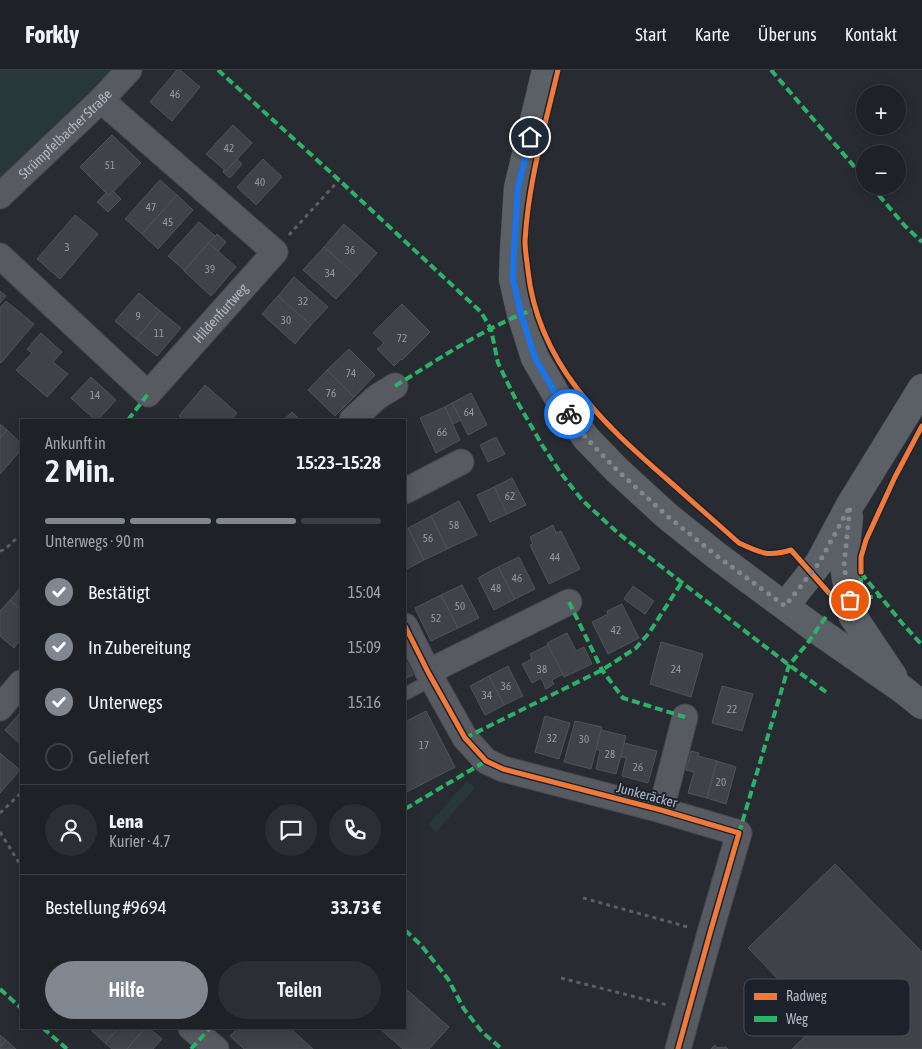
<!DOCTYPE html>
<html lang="de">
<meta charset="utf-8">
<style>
:root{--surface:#1e2126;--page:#2b2e32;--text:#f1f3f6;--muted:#a1a3a7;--line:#3c3e43;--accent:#818791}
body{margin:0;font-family:"Asap Condensed",sans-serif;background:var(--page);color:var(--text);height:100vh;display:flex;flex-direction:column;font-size:19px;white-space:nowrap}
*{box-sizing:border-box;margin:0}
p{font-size:16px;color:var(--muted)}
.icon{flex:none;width:28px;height:28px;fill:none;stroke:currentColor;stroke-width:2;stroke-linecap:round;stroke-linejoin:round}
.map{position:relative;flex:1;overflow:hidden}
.drawer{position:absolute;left:20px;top:349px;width:386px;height:610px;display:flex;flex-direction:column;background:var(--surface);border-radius:0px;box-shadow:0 2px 12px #0003,0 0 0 1px var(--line)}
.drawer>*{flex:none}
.buttons{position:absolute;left:856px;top:15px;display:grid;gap:10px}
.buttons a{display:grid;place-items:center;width:50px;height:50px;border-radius:50%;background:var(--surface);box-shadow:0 2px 12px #0003,0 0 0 1px var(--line);font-size:25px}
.pin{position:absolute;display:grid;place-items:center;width:42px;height:42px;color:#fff;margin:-21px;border:2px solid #fff;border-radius:50%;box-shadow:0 1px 5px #0007}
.courier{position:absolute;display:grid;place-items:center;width:50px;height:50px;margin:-25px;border:4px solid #1a73e8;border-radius:50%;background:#fff;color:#222;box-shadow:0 1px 6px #0007}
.head em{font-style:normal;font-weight:600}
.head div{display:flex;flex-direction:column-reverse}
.head{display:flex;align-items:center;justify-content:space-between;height:85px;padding:0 25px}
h1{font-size:32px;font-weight:600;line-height:38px}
.bar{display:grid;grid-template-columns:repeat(4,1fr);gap:8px 5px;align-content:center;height:60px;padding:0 25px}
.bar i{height:6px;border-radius:4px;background:var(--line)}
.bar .current{background:var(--accent)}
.bar p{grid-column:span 4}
.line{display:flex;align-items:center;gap:12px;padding:0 25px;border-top:1px solid var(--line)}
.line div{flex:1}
.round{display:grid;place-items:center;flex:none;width:52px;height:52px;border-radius:26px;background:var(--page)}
ol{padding:0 25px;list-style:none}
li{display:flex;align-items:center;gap:15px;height:55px}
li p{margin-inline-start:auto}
li .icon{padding:5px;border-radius:50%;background:var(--accent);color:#fff;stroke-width:4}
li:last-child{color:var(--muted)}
li i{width:28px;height:28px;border:2px solid var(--line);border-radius:50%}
.button{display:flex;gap:10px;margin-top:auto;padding:10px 25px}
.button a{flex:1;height:58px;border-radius:30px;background:var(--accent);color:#fff;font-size:20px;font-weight:600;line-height:58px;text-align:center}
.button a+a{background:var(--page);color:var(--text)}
header{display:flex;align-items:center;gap:30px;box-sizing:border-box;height:70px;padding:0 25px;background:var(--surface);border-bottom:1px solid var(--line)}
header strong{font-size:24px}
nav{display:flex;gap:28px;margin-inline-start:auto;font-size:18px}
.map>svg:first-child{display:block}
</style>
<header>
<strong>Forkly</strong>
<nav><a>Start</a><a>Karte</a><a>Über uns</a><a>Kontakt</a></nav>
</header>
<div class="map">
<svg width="922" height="979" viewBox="0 0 922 979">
<rect width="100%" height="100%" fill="#282c32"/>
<g fill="#283739">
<polygon points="0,0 111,0 0,111"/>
<polygon points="467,711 475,718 436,762 428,755"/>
</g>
<g fill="#3f4247" stroke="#4f535a">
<polygon points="177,0 180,0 200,17 172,51 150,32"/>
<polygon points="233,55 252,73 226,101 206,84"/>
<polygon points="112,65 141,93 109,126 80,97"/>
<polygon points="237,89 242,94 230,108 223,102 224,100 226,101"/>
<polygon points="263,89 282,107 256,135 237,117"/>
<polygon points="160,110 177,125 142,164 125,149"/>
<polygon points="113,121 121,129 108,142 97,132 106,123 109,126"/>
<polygon points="177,125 193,140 158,179 142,164"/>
<polygon points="75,145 98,164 60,209 37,189"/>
<polygon points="199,152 215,166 184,200 168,186"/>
<polygon points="344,154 377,183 357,206 324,177"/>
<polygon points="217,164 226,172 218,181 209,173"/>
<polygon points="209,173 236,197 211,226 184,201"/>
<polygon points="324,177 357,206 336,229 303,200"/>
<polygon points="294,207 328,237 311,255 278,226"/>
<polygon points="0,221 6,226 0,233"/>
<polygon points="139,223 160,241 136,269 115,251"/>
<polygon points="278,226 311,255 295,274 262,244"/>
<polygon points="6,231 34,254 1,293 0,292 0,238"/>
<polygon points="402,234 430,262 402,290 401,289 394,296 377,279 384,273 373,263"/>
<polygon points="160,241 181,258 157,286 136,269"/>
<polygon points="41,263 62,282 53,292 68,304 47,327 16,300 32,283 27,279"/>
<polygon points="349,279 375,305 354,327 327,300"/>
<polygon points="327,300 354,327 335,346 308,320"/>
<polygon points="91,307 116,330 98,350 95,350 71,328"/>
<polygon points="205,315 237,343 231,350 183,350 179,346"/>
<polygon points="471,323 487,355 468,365 452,333"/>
<polygon points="452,333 461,350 453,354 445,337"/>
<polygon points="445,337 460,370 436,383 420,348"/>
<polygon points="292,342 300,350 283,350"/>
<polygon points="0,354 7,360 0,368"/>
<polygon points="7,360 21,373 21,380 0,404 0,368"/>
<polygon points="496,367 505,384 488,392 480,375"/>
<polygon points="512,408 526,435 507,444 494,417"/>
<polygon points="494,417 507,444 490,452 477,425"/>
<polygon points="459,431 477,465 447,479 431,446"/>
<polygon points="431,446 447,479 424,490 408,458"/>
<polygon points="553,455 556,463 561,461 580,499 549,514 530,475 533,474 530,467"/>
<polygon points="408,458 424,490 405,500 405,459"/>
<polygon points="519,487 535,519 515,529 498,497"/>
<polygon points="498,497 515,529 494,540 478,508"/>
<polygon points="462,515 479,548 458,558 441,525"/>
<polygon points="633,516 654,531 645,544 624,529"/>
<polygon points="21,517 21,540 10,530"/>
<polygon points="441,525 458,558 431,571 415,538"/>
<polygon points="10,530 21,540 21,569 14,578 0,566 0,541"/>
<polygon points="622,534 639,568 608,584 592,552 608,544 607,541"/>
<polygon points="567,563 576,581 584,577 592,594 564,607 547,573"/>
<polygon points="661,572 703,584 691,627 650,614"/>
<polygon points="548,575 563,604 552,610 554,614 546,619 541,608 532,613 522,594 532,589 530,584"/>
<polygon points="405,589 413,605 405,609"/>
<polygon points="508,596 523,626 504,635 489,606"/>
<polygon points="489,606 504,635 485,645 470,616"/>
<polygon points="722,616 753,624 742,661 712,653"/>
<polygon points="426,641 455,697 405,723 405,652"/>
<polygon points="21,642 21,675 5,660"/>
<polygon points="545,646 570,653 559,689 535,682"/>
<polygon points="575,651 602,657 591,699 564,692"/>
<polygon points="601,660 626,666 616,704 596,699 600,681 596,679"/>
<polygon points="624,673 657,681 648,713 622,706 626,688 621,687"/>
<polygon points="691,681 699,683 698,686 717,691 707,728 688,723 694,702 686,700"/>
<polygon points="0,683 20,700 0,723"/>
<polygon points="717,691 736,697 726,734 707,728"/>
<polygon points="835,794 922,882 922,979 792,979 820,952 748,878"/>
<polygon points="405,918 449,957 429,979 403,979 379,958 405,958"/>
<polygon points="93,958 119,958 105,973 91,960"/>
<polygon points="119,958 145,958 127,979 112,979 105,973"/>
<polygon points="145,958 149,958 162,969 153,979 127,979"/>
<polygon points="238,958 290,958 313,979 244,979 230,966"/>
<polygon points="0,965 6,970 0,977"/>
<polygon points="6,970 16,979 0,979 0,977"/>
<polygon points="715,975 717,978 726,977 728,979 711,979"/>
</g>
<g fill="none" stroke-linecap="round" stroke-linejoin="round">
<g stroke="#46484d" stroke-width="14">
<polyline id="lane" points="405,624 433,609"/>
</g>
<g stroke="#46484d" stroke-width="27">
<g id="street">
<path id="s1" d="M0,126l101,-96 28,-30"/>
<path id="s2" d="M0,186l148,138 127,-142 -174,-152"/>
<polyline points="352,350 377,327 395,316"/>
<polyline points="405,421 461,392"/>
<polyline points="405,556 428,602 465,668 486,691 503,699 661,740 739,763 710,863 678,979"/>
<polyline points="428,602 569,532"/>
<polyline points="0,638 21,613"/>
<polyline points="661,740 685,647"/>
<polyline points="191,958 216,979"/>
</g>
</g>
<g stroke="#46484d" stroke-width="29">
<g id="secondary">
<polyline points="546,0 518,118 514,180 513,209 521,244 535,288 560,331 586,368 617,400 666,445 717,486 817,560 902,619 922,635"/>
<polyline points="849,447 844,496 852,545 893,606"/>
<polyline points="785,536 819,493 850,435 922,318"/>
</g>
</g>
<g stroke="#5b5f65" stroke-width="3" stroke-dasharray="4 4" stroke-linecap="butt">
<polyline points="289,165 339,110"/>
<path d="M0,481c9,-2 12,-12 21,-14"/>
<polyline points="0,743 21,723"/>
<polyline points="0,762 21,796"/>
<polyline points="583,828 688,857"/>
<polyline points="561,908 667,935"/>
</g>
<use href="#lane" stroke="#575a61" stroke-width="12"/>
<use href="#street" stroke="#575a61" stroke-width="25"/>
<use href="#secondary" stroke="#5b5f66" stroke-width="28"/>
<g stroke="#2db169" stroke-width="4" stroke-dasharray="8 4" stroke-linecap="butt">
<polyline points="218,0 339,110 481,242 491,259 498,293 514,326 542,375 560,402 582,430 619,464 789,595 826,622"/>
<polyline points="771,0 865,109"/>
<polyline points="871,116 905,156 922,172"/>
<path d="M395,316c46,-28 90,-59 140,-77"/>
<polyline points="128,350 148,324"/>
<polyline points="861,503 902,553 922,575"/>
<polyline points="859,528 861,522 861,498"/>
<polyline points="841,531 879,526"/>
<polyline points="569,532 602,600 623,628 685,647"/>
<polyline points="465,668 602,600 636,578 649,563 682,512"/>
<polyline points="405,739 486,691"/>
<polyline points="739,763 789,595 807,574 827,545"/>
<polyline points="405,860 421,875 448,909 464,939 482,962 502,979"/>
<polyline points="0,919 21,938"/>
<polyline points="43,958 67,979"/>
<polyline points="191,979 210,958"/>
</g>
<g stroke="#1c222c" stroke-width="8">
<g id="cycleway">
<path d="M558,0c-13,56 -30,113 -33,171 0,10 2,20 3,30 10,92 74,152 140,209 24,21 47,42 71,63 21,10 29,14 52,7l38,43"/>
<polyline points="861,502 861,487 866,470 895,407 922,356"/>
<polyline points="405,556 428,602 465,668 486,691 503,699 661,740 739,763 710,863 678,979"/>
</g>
</g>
<use href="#cycleway" stroke="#f17a3a" stroke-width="5"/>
</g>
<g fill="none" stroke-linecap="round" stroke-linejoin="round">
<polyline stroke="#818791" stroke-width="5" stroke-dasharray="0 9" points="569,344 586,368 617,400 666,445 717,486 785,536 819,493 850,436 844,496 850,530"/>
<polyline stroke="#1a73e8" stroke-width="6" points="530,67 518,118 514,180 513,209 521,244 535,288 560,331 569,344"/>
</g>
<g text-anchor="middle" stroke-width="4" stroke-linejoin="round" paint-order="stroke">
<g font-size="11" fill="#949aa5">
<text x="175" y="28">46</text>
<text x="229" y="82">42</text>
<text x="110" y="99">51</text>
<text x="260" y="116">40</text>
<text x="151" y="141">47</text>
<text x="168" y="156">45</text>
<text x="67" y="181">3</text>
<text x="350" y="184">36</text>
<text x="210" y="203">39</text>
<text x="330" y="207">34</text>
<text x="303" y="235">32</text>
<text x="138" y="250">9</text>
<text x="286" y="254">30</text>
<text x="159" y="267">11</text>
<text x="402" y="272">72</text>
<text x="351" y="307">74</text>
<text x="331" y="327">76</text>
<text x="95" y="329">14</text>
<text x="469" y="346">64</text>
<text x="442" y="366">66</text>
<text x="510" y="430">62</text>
<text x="454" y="459">58</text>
<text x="428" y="472">56</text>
<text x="555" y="491">44</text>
<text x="517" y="512">46</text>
<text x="496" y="522">48</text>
<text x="460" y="540">50</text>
<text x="436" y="552">52</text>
<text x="616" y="564">42</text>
<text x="542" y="603">38</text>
<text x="676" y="603">24</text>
<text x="506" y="620">36</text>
<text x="487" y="629">34</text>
<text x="732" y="643">22</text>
<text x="552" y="672">32</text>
<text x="584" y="673">30</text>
<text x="424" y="679">17</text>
<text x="610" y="688">28</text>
<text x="638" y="701">26</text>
<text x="721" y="716">20</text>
</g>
<g font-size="14" fill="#b1b8c4" stroke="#1c222c">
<text dy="5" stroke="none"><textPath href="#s1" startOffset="90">Strümpfelbacher Straße</textPath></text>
<text dy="5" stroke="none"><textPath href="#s2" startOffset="311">Hildenfurtweg</textPath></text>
<text transform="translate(647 725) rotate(15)" y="5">Junkeräcker</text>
</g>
</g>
<rect x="744" y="909" width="166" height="57" rx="8" fill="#1c222c" stroke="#494f5a" stroke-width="1"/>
<rect x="754" y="923" width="23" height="7" fill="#f17a3a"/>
<rect x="754" y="946" width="23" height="6" fill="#2db169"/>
<g font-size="14" fill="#b1b8c4">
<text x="786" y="931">Radweg</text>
<text x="786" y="954">Weg</text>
</g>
</svg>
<div class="buttons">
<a>+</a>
<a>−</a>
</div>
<div class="pin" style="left:850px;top:530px;background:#ea580c"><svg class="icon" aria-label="bag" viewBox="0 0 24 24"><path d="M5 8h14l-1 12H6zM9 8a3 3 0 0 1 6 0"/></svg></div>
<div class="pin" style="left:530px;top:67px;background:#1f2937"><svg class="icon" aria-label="home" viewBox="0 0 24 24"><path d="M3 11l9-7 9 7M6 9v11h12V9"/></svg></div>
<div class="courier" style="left:569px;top:344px"><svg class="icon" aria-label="bike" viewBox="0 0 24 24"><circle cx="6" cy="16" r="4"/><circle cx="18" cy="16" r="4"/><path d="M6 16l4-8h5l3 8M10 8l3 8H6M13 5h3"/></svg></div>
<section class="drawer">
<div class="head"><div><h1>2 Min.</h1><p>Ankunft in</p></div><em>15:23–15:28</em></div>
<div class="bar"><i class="current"></i><i class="current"></i><i class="current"></i><i></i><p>Unterwegs · 90 m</p></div>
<ol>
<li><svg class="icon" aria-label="check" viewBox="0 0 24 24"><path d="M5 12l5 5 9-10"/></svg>Bestätigt<p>15:04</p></li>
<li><svg class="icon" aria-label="check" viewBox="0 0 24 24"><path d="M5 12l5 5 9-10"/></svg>In Zubereitung<p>15:09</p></li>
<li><svg class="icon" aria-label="check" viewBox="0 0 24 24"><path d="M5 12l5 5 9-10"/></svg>Unterwegs<p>15:16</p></li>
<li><i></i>Geliefert</li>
</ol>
<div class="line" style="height:90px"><a class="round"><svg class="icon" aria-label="person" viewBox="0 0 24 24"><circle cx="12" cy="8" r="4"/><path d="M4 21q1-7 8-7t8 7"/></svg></a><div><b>Lena</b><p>Kurier · 4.7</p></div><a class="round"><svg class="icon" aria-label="chat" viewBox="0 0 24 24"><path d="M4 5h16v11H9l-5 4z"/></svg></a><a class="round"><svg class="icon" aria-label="phone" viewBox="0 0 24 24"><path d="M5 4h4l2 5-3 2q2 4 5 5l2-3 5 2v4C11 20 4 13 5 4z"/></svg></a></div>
<div class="line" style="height:65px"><div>Bestellung #9694</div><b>33.73 €</b></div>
<div class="button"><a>Hilfe</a><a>Teilen</a></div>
</section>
</div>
